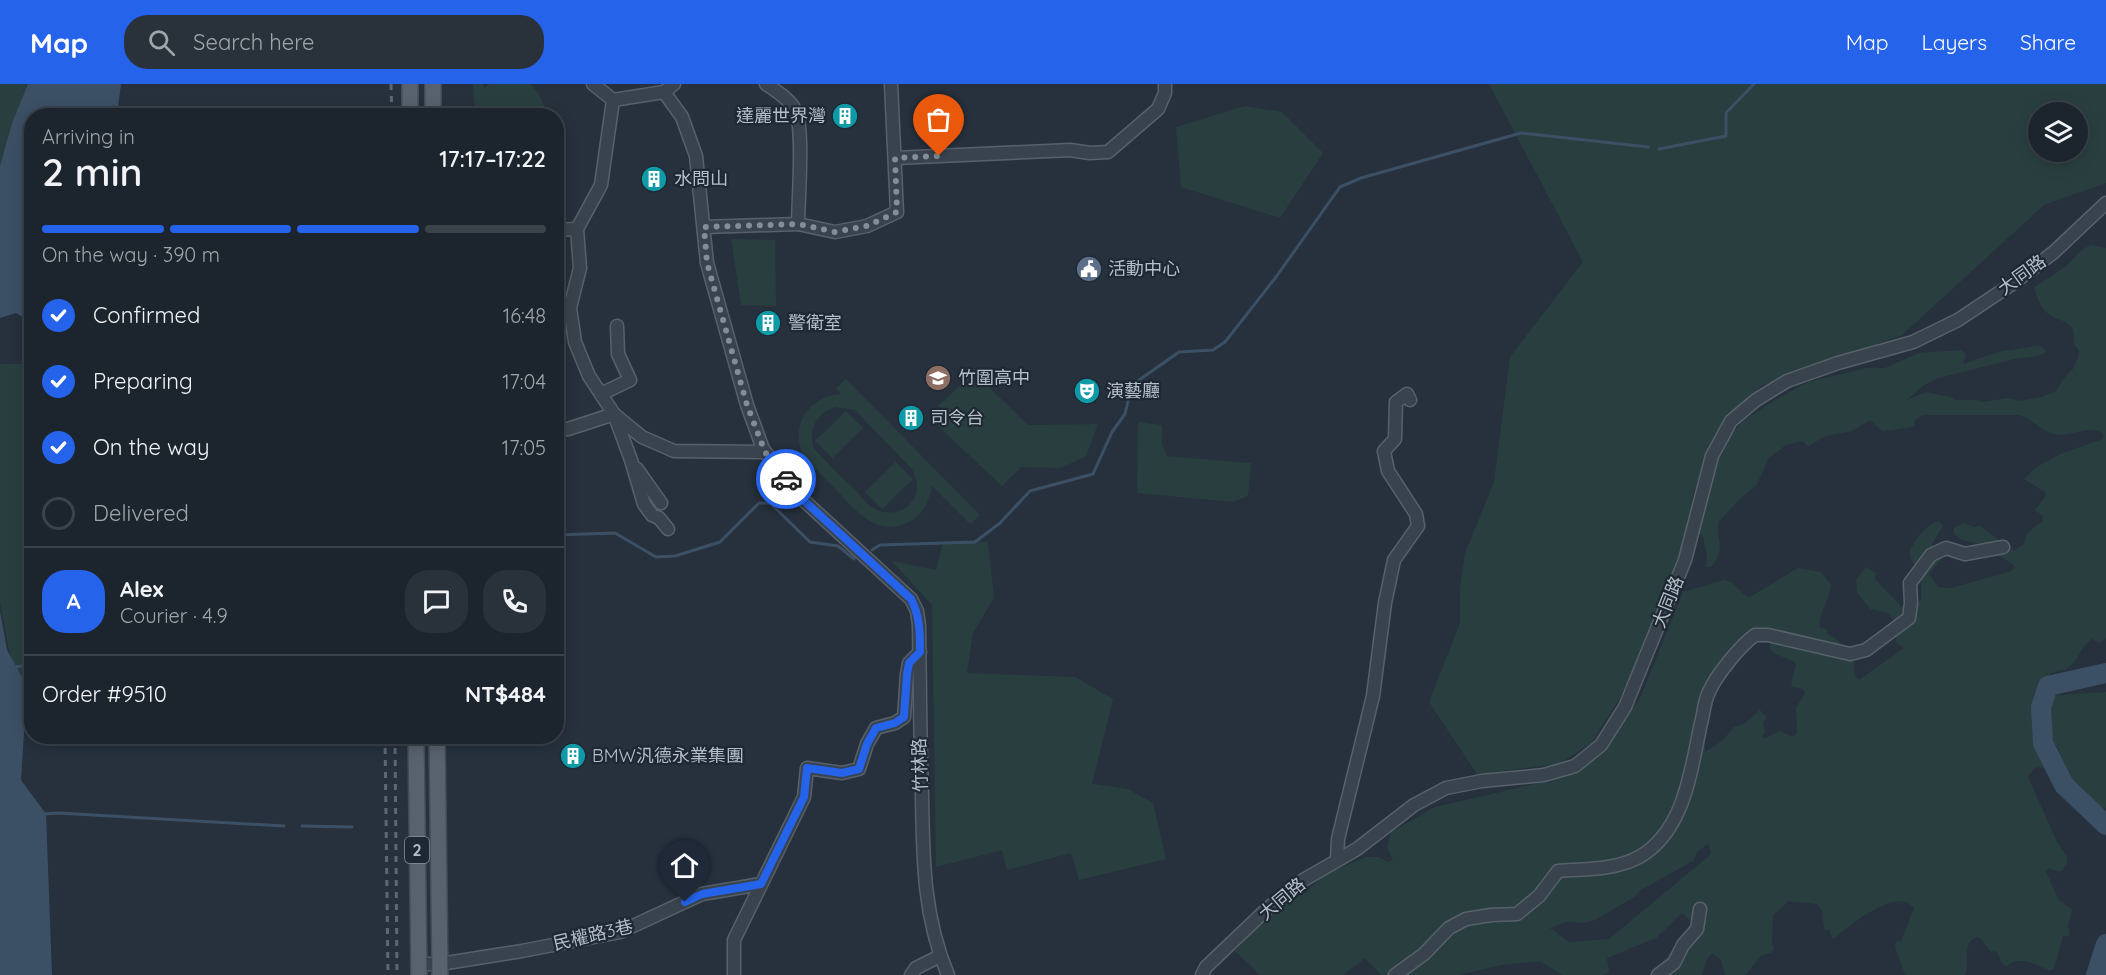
<!DOCTYPE html>
<meta charset="utf-8">
<style>
:root{--surface:#1c252e;--page:#29313a;--text:#f1f3f6;--muted:#a0a5aa;--line:#3a424a;--accent:#2563eb}
body{margin:0;font-family:Quicksand,"Noto Sans TC",sans-serif;background:var(--page);color:var(--text);height:100vh;display:flex;flex-direction:column;font-size:22px;white-space:nowrap}
*{box-sizing:border-box;margin:0}
p{font-size:20px;color:var(--muted)}
.icon{flex:none;width:33px;height:33px;fill:none;stroke:currentColor;stroke-width:2;stroke-linecap:round;stroke-linejoin:round}
.map{position:relative;flex:1;overflow:hidden}
.side{position:absolute;left:24px;top:24px;width:540px;height:636px;display:flex;flex-direction:column;background:var(--surface);border-radius:24px;box-shadow:0 3px 15px #0003,0 0 0 2px var(--line)}
.side>*{flex:none}
.fabs{position:absolute;left:2028px;top:18px;display:grid;gap:12px}
.fabs a{display:grid;place-items:center;width:60px;height:60px;border-radius:50%;background:var(--surface);box-shadow:0 3px 15px #0003,0 0 0 2px var(--line);font-size:30px}
.pin{position:absolute;display:grid;place-items:center;width:51px;height:51px;color:#fff;margin:-62px -26px;border-radius:50% 50% 50% 0;rotate:-45deg;box-shadow:0 0 6px #0007}
.pin .icon{rotate:45deg}
.courier{position:absolute;display:grid;place-items:center;width:60px;height:60px;margin:-30px;border:4px solid #2563eb;border-radius:50%;background:#fff;color:#222;box-shadow:0 2px 8px #0007}
.overview em{font-style:normal;font-weight:600}
.overview div{display:flex;flex-direction:column-reverse}
.overview{display:flex;align-items:center;justify-content:space-between;height:102px;padding:0 18px}
h1{font-size:39px;font-weight:600;line-height:45px}
.bar{display:grid;grid-template-columns:repeat(4,1fr);gap:9px 6px;align-content:center;height:72px;padding:0 18px}
.bar i{height:8px;border-radius:4px;background:var(--line)}
.bar .selected{background:var(--accent)}
.bar p{grid-column:span 4}
.line{display:flex;align-items:center;gap:15px;padding:0 18px;border-top:2px solid var(--line)}
.line div{flex:1}
.round{display:grid;place-items:center;flex:none;width:63px;height:63px;border-radius:24px;background:var(--page)}
ol{padding:0 18px;list-style:none}
li{display:flex;align-items:center;gap:18px;height:66px}
li p{margin-inline-start:auto}
li .icon{padding:6px;border-radius:50%;background:var(--accent);color:#fff;stroke-width:4}
li:last-child{color:var(--muted)}
li i{width:33px;height:33px;border:3px solid var(--line);border-radius:50%}
header{display:flex;align-items:center;gap:36px;box-sizing:border-box;height:84px;padding:0 30px;background:var(--accent);color:#fff}
header strong{font-size:28px}
nav{display:flex;gap:33px;margin-inline-start:auto;font-size:21px}
.search{width:420px;height:54px;background:var(--page);display:flex;align-items:center;gap:15px;box-sizing:border-box;padding:0 21px;border-radius:24px;color:var(--muted);font-size:22px}
.map>svg:first-child{display:block}
</style>
<header>
<strong>Map</strong>
<div class="search"><svg class="icon" aria-label="search" viewBox="0 0 24 24"><circle cx="10" cy="10" r="6"/><path d="M15 15l6 6"/></svg>Search here</div>
<nav><a>Map</a><a>Layers</a><a>Share</a></nav>
</header>
<div class="map">
<svg width="2106" height="891" viewBox="0 0 2106 891">
<rect width="100%" height="100%" fill="#26313d"/>
<g fill="#293f3f" fill-rule="evenodd">
<polygon points="0,0 28,0 12,39 0,82"/>
<path d="M473,0h10l1,5 5,-5h41c9,9 15,19 16,31h-71z"/>
<path d="M1489,0h617v99l-62,22 -142,130 -141,51 -41,43 -27,65 -9,74 -65,131 -28,44 -32,21 -82,10 -48,-72 31,-79v-36l5,-34 29,-71 16,-125 73,-95zM2038,28h40v40h-40z"/>
<polygon points="1245,22 1282,28 1323,69 1280,134 1181,103 1176,43"/>
<polygon points="731,155 775,156 776,222 741,221"/>
<path d="M2092,161l14,3v390l-6,5 -8,-4c-14,9 -11,22 -28,31 -15,-1 -26,15 -31,27l73,-5v116c-28,-5 -38,-17 -45,-45 -1,-6 -1,-12 -5,-18l-14,-3 11,26 -4,1c-14,-2 -12,-5 -21,8l29,65 10,15v6l-5,8h-5l-8,-3 -3,4 13,28 13,10 -4,16 2,5 -1,5h-6l-9,33 -5,2c-13,-7 -30,-16 -42,-5l-5,-2c-4,-8 -2,-13 -12,-13l-9,-12 -5,-2c-15,8 -6,25 -11,38h-60l-10,-28 1,-5 5,-1 13,-33c-18,-22 -65,18 -81,31l-4,-9 -5,-1 -2,-17 -5,-8 -28,-3 -16,14 -1,28 2,6 -3,4 -10,3 -16,19h-20l-4,-15 -9,-7 -6,8 -4,14h-50l42,-51 -12,-11 -26,25 -49,20 2,14 -7,3h-39l-22,-13h-9l-30,3 -44,10h-77l-16,-17 -22,17h-83l-25,-24 53,-54 18,-5 20,-18 40,-17h12l10,5 5,-2 -6,-12 4,-16 44,-25 104,-24h10l42,-23 19,-19 31,-45 42,-104 41,-12c12,1 15,14 26,17l48,-29 23,4 10,13c-1,4 -2,11 -4,15 -3,10 -9,16 -7,28l6,1 2,5 9,6 17,19c0,9 -2,14 5,21l45,-32 -8,-6 1,-16 -9,-13 -18,-4 -13,-17 -1,-12 10,-13 10,6 -1,6 27,28c8,1 13,0 19,-7v-17l2,-12 -11,-9 -3,-10c6,-11 17,-29 30,-31l4,5 -11,18 1,5 7,7 -1,6 -10,12 9,13 14,1 59,-17 4,-4 -3,-3 -32,-20 -18,-4 -8,-6v-6l9,-5 11,4 6,-1 34,25 10,-7c0,-11 11,-17 19,-23v-5l-8,-6 10,-13v-5l-21,-13 11,-11 25,-14 43,-15v-5c-10,-10 -28,1 -41,1 -22,-1 -25,-15 -43,-20h-96l-8,5 -1,7 -32,4 -12,-11 -18,11 -26,5 -18,10 -6,-5 -16,4 -17,13 -13,28 -12,9 -25,26c-6,18 10,25 -8,46h-5l1,-10 -4,-20 -7,-8 18,-62 9,-14 2,-11 18,-21 24,-16 41,-23 59,-14h18l34,-15 43,-3 4,4 -3,10 35,-12 39,-6 5,1 4,5 -9,4 -23,3 -76,19 -14,7 -17,15 19,-8 24,5 5,3h22l6,2 25,-4 11,3 22,-4 15,-6 9,-14 8,-8 6,-14v-5l-4,-4c-2,-6 0,-13 -3,-19 -6,-7 -14,-7 -21,-11 -10,-7 -14,-17 -17,-28 9,-8 19,-12 28,-19 12,-7 15,-20 30,-24zM1764,545l11,4c-16,23 10,21 21,31l-5,22 11,3 3,4 -9,15 1,25 -4,4 -13,-6 -14,7 -4,-1 3,-5 -2,-10 4,-4 -7,-8 -16,14 -10,3 -12,14 -17,11v-28l6,-21 4,-10zM1708,760l3,7 -2,5 -100,83 -40,3 -19,-14 16,-6 18,1 11,-3 41,-24 3,-5 54,-30 5,-10z"/>
<polygon points="0,280 31,280 31,604 11,576 0,519"/>
<polygon points="974,289 1028,341 1098,340 1086,372 1061,384 1021,383 1002,402 938,342 939,321"/>
<path d="M846,295l134,136 -10,9 -38,-38c-3,15 -9,30 -25,37 -30,13 -49,-10 -67,-29 -11,-12 -22,-23 -33,-34 -21,-29 0,-64 34,-66l-5,-6zM836,323l19,3 57,59c6,12 8,24 -1,34 -9,10 -26,13 -38,5 -6,-3 -11,-11 -16,-16 -15,-14 -29,-29 -43,-43 -6,-20 2,-36 22,-42z"/>
<polygon points="846,327 863,344 832,374 815,357"/>
<polygon points="1138,338 1162,341 1162,360 1167,372 1251,379 1248,412 1233,418 1137,409"/>
<polygon points="896,378 913,395 882,425 865,408"/>
<polygon points="988,458 994,514 973,549 967,589 1075,593 1113,615 1092,700 1128,705 1153,719 1166,775 1079,796 1071,769 1007,786 1002,766 936,783 932,521 892,477 936,486 943,459"/>
</g>
<g fill="#3c5065">
<polygon points="28,0 121,0 117,31 32,32 31,238 16,229 0,234 0,82 12,39"/>
<polygon points="0,527 7,566 27,602 21,696 46,730 52,891 0,891"/>
</g>
<g fill="none" stroke-linecap="round" stroke-linejoin="round">
<g stroke="#3c5065" stroke-width="3">
<polyline points="1659,65 1726,52 1726,29 1754,0"/>
<polyline points="556,451 615,449 656,473 675,472 720,458 759,419 770,419 810,458 838,462 854,475"/>
<polyline points="872,466 880,461 975,458 1000,439 1030,407 1093,390 1112,348 1125,330 1132,301 1179,268 1213,266 1225,258 1276,193 1340,103 1361,94 1521,49 1648,63"/>
<polyline points="12,583 32,581"/>
<polyline points="43,730 59,729 284,742"/>
<polyline points="302,742 352,743"/>
</g>
<g stroke="#3c5065" stroke-width="20">
<polyline points="2106,589 2048,602 2041,623 2043,659 2064,701 2106,741"/>
<polyline points="2096,891 2106,860"/>
</g>
<g stroke="#57616b" stroke-width="15">
<g id="minor">
<polyline points="593,0 613,16 664,8 674,0"/>
<path d="M766,0c10,7 22,14 28,24 11,15 4,93 4,116l37,8 32,-6 30,-14 -6,-128"/>
<path d="M664,8l18,25 14,39 11,107 40,142 16,44 36,47 112,103 6,12 2,14c1,57 1,113 3,170 1,63 1,121 26,180"/>
<polyline points="895,74 1070,66 1090,69 1108,68 1158,25 1165,9 1165,0"/>
<polyline points="704,143 798,140"/>
<polyline points="577,145 580,184 570,224 575,258 589,292 614,330 631,376 644,420 652,431 659,434 668,445"/>
<polyline points="556,146 577,145 601,101 613,16"/>
<polyline points="601,310 630,296 618,270 617,242"/>
<polyline points="615,331 642,353 674,367 765,368"/>
<polyline points="556,346 568,345 614,330"/>
<polyline points="637,385 661,419"/>
<polyline points="1337,775 1338,755 1373,612 1385,519 1394,476 1418,442 1416,430 1388,387 1384,367 1395,355 1396,318 1407,310 1410,316"/>
<polyline points="419,880 440,880 522,867 620,848 702,810 761,800"/>
<polyline points="734,891 734,856 804,713 807,684 842,689 859,685 867,660 876,644 895,639 904,633 907,590 909,579 920,568"/>
<polyline points="911,891 916,884 940,872"/>
<polyline points="1202,891 1206,883 1267,825 1300,798 1357,765 1414,721 1446,704 1482,697 1544,691 1575,682 1601,661 1625,623 1685,476 1712,372 1731,337 1756,316 1787,297 1838,279 1913,258 1958,236 2015,198 2054,168 2106,119"/>
<path d="M1395,891l29,-21 25,-26 17,-9 25,-4 26,-1 22,-18 19,-25c26,-2 58,-1 81,-14 46,-26 52,-88 62,-134 3,-10 3,-22 8,-31 7,-17 31,-46 46,-57h13l82,19 16,-4 43,-32 2,-15 -1,-20 21,-28 15,-7 19,6 38,-7"/>
<polyline points="1658,891 1674,879 1683,861 1697,845 1700,825"/>
</g>
</g>
<g stroke="#424c56" stroke-width="18">
<g id="major">
<polyline points="410,0 410,32"/>
<polyline points="433,0 433,32"/>
<polyline points="416,652 419,891"/>
<polyline points="437,652 440,891"/>
</g>
</g>
<use href="#minor" stroke="#39434d" stroke-width="12"/>
<use href="#major" stroke="#58626d" stroke-width="15"/>
<g stroke="#5c6774" stroke-width="3" stroke-dasharray="6 6" stroke-linecap="butt">
<polyline points="391,0 392,32"/>
<polyline points="385,652 388,891"/>
<polyline points="395,652 397,891"/>
</g>
</g>
<g fill="none" stroke-linecap="round" stroke-linejoin="round">
<polyline stroke="#838d97" stroke-width="6" stroke-dasharray="0 10.8" points="786,395 765,368 747,321 707,179 704,143 798,140 835,148 867,142 897,128 895,74 939,72"/>
<path stroke="#2563eb" stroke-width="8" d="M685,818l17,-8 59,-10 43,-87 3,-29 35,5 17,-4 8,-25 9,-16 19,-5 9,-6 3,-43 2,-11 11,-11c0,-19 0,-36 -9,-53l-112,-103 -13,-17"/>
</g>
<defs>
<g id="building-disc" transform="scale(1.35)"><circle r="9.5" fill="#0f9aa8" stroke="#1e2832"/><path d="M-4-6H4V6H1V3H-1V6H-4ZM-2.5-4.3h1.7v1.8h-1.7ZM.8-4.3h1.7v1.8H.8ZM-2.5-1h1.7V.8h-1.7ZM.8-1h1.7V.8H.8Z" fill="#fff"/></g>
<g id="civic-disc" transform="scale(1.35)"><circle r="9.5" fill="#5c6f8a" stroke="#1e2832"/><path d="M-.6-6.5H3V-4.5H.6V-3L4-1V1h2V6H-6V1h2V-1L-.6-3ZM-1.2 2.5V6h2.4V2.5Z" fill="#fff"/></g>
<g id="school-disc" transform="scale(1.35)"><circle r="9.5" fill="#8d6e63" stroke="#1e2832"/><path d="M0-5L7-2L0 1L-7-2ZM-4 1L0 2.5L4 1V4Q0 6-4 4Z" fill="#fff"/></g>
<g id="theatre-disc" transform="scale(1.35)"><circle r="9.5" fill="#0f9aa8" stroke="#1e2832"/><path d="M-5-5.5Q0-4 5-5.5V0Q5 5 0 6Q-5 5-5 0ZM-3.3-2.5H-1v1.5H-3.3ZM1-2.5H3.3v1.5H1ZM-2.8 1Q0 5.5 2.8 1Z" fill="#fff"/></g>
</defs>
<g fill-rule="evenodd">
<use href="#building-disc" x="845" y="32"/>
<use href="#building-disc" x="654" y="95"/>
<use href="#civic-disc" x="1089" y="185"/>
<use href="#building-disc" x="768" y="239"/>
<use href="#school-disc" x="938" y="294"/>
<use href="#theatre-disc" x="1087" y="307"/>
<use href="#building-disc" x="911" y="334"/>
<use href="#building-disc" x="573" y="672"/>
</g>
<g text-anchor="middle" stroke-width="4.5" stroke-linejoin="round" paint-order="stroke">
<rect fill="#1e2832" stroke="#88919b" stroke-width="1.5" x="405" y="753" width="24" height="26" rx="4.5"/>
<g font-size="16" font-weight="bold" fill="#b5bec8">
<text x="417" y="772">2</text>
</g>
<g font-size="18" fill="#b5bec8" stroke="#1e2832" text-anchor="start">
<text x="826" y="38" text-anchor="end">達麗世界灣</text>
<text x="674" y="101">水問山</text>
<text x="1108" y="191">活動中心</text>
<text x="788" y="245">警衛室</text>
<text x="958" y="300">竹圍高中</text>
<text x="1106" y="313">演藝廳</text>
<text x="930" y="340">司令台</text>
<text x="592" y="678">BMW汎德永業集團</text>
</g>
<g font-size="18" fill="#b5bec8" stroke="#1e2832">
<text transform="translate(2022 191) rotate(-36)" y="6">大同路</text>
<text transform="translate(1668 518) rotate(-68)" y="6">大同路</text>
<text transform="translate(920 681) rotate(-92)" y="6">竹林路</text>
<text transform="translate(1282 815) rotate(-40)" y="6">大同路</text>
<text transform="translate(593 851) rotate(-13)" y="6">民權路3巷</text>
</g>
</g>
</svg>
<div class="fabs">
<a><svg class="icon" aria-label="layers" viewBox="0 0 24 24"><path d="M12 4l9 5-9 5-9-5zM3 14l9 5 9-5"/></svg></a>
</div>
<div class="pin" style="left:939px;top:72px;background:#ea580c"><svg class="icon" aria-label="bag" viewBox="0 0 24 24"><path d="M5 8h14l-1 12H6zM9 8a3 3 0 0 1 6 0"/></svg></div>
<div class="pin" style="left:685px;top:818px;background:#1f2937"><svg class="icon" aria-label="home" viewBox="0 0 24 24"><path d="M3 11l9-7 9 7M6 9v11h12V9"/></svg></div>
<div class="courier" style="left:786px;top:395px"><svg class="icon" aria-label="car" viewBox="0 0 24 24"><path d="M5 17H2v-5l4-1 3-4h7l3 4 3 1v5h-3M9 17h6M6 11h13"/><circle cx="7" cy="17" r="2"/><circle cx="17" cy="17" r="2"/></svg></div>
<section class="side">
<div class="overview"><div><h1>2 min</h1><p>Arriving in</p></div><em>17:17–17:22</em></div>
<div class="bar"><i class="selected"></i><i class="selected"></i><i class="selected"></i><i></i><p>On the way · 390 m</p></div>
<ol>
<li><svg class="icon" aria-label="check" viewBox="0 0 24 24"><path d="M5 12l5 5 9-10"/></svg>Confirmed<p>16:48</p></li>
<li><svg class="icon" aria-label="check" viewBox="0 0 24 24"><path d="M5 12l5 5 9-10"/></svg>Preparing<p>17:04</p></li>
<li><svg class="icon" aria-label="check" viewBox="0 0 24 24"><path d="M5 12l5 5 9-10"/></svg>On the way<p>17:05</p></li>
<li><i></i>Delivered</li>
</ol>
<div class="line" style="height:108px"><b class="round" style="background:var(--accent);color:#fff">A</b><div><b>Alex</b><p>Courier · 4.9</p></div><a class="round"><svg class="icon" aria-label="chat" viewBox="0 0 24 24"><path d="M4 5h16v11H9l-5 4z"/></svg></a><a class="round"><svg class="icon" aria-label="phone" viewBox="0 0 24 24"><path d="M5 4h4l2 5-3 2q2 4 5 5l2-3 5 2v4C11 20 4 13 5 4z"/></svg></a></div>
<div class="line" style="height:78px"><div>Order #9510</div><b>NT$484</b></div>
</section>
</div>
